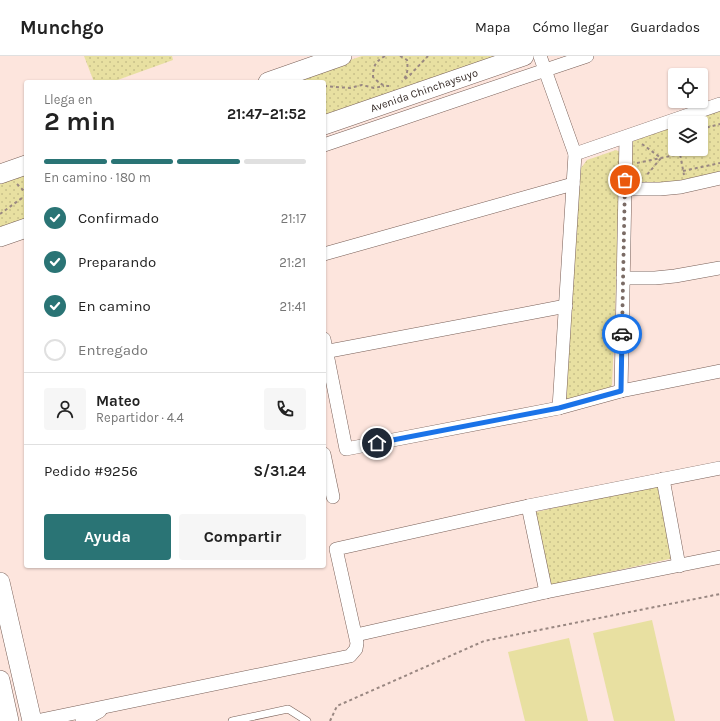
<!DOCTYPE html>
<html lang="es">
<meta charset="utf-8">
<style>
:root{--surface:#fff;--page:#f6f6f6;--text:#222;--muted:#767676;--line:#e0e0e0;--accent:#2a7475}
body{margin:0;font-family:Karla,sans-serif;background:var(--page);color:var(--text);height:100vh;display:flex;flex-direction:column;font-size:15px;white-space:nowrap}
*{box-sizing:border-box;margin:0}
p{font-size:13px;color:var(--muted)}
.icon{flex:none;width:22px;height:22px;fill:none;stroke:currentColor;stroke-width:2;stroke-linecap:round;stroke-linejoin:round}
.map{position:relative;flex:1;overflow:hidden}
.sheet{position:absolute;left:24px;top:24px;width:302px;height:488px;display:flex;flex-direction:column;background:var(--surface);border-radius:4px;box-shadow:0 1px 3px #0004}
.sheet>*{flex:none}
.tools{position:absolute;left:668px;top:12px;display:grid;gap:8px}
.tools a{display:grid;place-items:center;width:40px;height:40px;border-radius:4px;background:var(--surface);box-shadow:0 1px 3px #0004;font-size:20px}
.pin{position:absolute;display:grid;place-items:center;width:34px;height:34px;color:#fff;margin:-17px;border:2px solid #fff;border-radius:50%;box-shadow:0 1px 4px #0007}
.courier{position:absolute;display:grid;place-items:center;width:40px;height:40px;margin:-20px;border:3px solid #1a73e8;border-radius:50%;background:#fff;color:#222;box-shadow:0 1px 5px #0007}
.head em{font-style:normal;font-weight:700}
.head div{display:flex;flex-direction:column-reverse}
.head{display:flex;align-items:center;justify-content:space-between;height:68px;padding:0 20px}
h1{font-size:26px;font-weight:700;line-height:30px}
.bar{display:grid;grid-template-columns:repeat(4,1fr);gap:6px 4px;align-content:center;height:48px;padding:0 20px}
.bar i{height:5px;border-radius:3px;background:var(--line)}
.bar .selected{background:var(--accent)}
.bar p{grid-column:span 4}
.line{display:flex;align-items:center;gap:10px;padding:0 20px;border-top:1px solid var(--line)}
.line div{flex:1}
.round{display:grid;place-items:center;flex:none;width:42px;height:42px;border-radius:4px;background:var(--page)}
ol{padding:0 20px;list-style:none}
li{display:flex;align-items:center;gap:12px;height:44px}
li p{margin-inline-start:auto}
li .icon{padding:4px;border-radius:50%;background:var(--accent);color:#fff;stroke-width:4}
li:last-child{color:var(--muted)}
li i{width:22px;height:22px;border:2px solid var(--line);border-radius:50%}
.primary-button{display:flex;gap:8px;margin-top:auto;padding:8px 20px}
.primary-button a{flex:1;height:46px;border-radius:4px;background:var(--accent);color:#fff;font-size:16px;font-weight:700;line-height:46px;text-align:center}
.primary-button a+a{background:var(--page);color:var(--text)}
header{display:flex;align-items:center;gap:24px;box-sizing:border-box;height:56px;padding:0 20px;background:var(--surface);border-bottom:1px solid var(--line)}
header strong{font-size:19px}
nav{display:flex;gap:22px;margin-inline-start:auto;font-size:14px}
.map>svg:first-child{display:block}
</style>
<header>
<strong>Munchgo</strong>
<nav><a>Mapa</a><a>Cómo llegar</a><a>Guardados</a></nav>
</header>
<div class="map">
<svg width="720" height="665" viewBox="0 0 720 665">
<defs>
<pattern id="green-dots" width="8" height="8" patternUnits="userSpaceOnUse"><rect width="8" height="8" fill="#e8e0a1"/><path d="M2 2h.1M6 6h.1" fill="none" stroke="#c8c08a" stroke-width="1.8" stroke-linecap="round"/></pattern>
</defs>
<rect width="100%" height="100%" fill="#fde5dd"/>
<g fill="url(#green-dots)">
<polygon points="84,0 172,0 173,4 112,26 94,26"/>
<polygon points="362,0 496,0 324,61 324,26 286,26"/>
<polygon points="720,55 720,119 697,124 638,129 630,124 631,86 675,70 675,93 701,93 701,67 685,67"/>
<polygon points="616,94 620,96 615,262 612,329 609,333 571,346 563,342 581,112 587,104"/>
<polygon points="26,116 26,164 0,173 0,125"/>
<polygon points="658,429 674,502 550,529 534,458 536,456"/>
</g>
<g fill="#e8e0a1">
<polygon points="652,564 675,665 614,665 593,577"/>
<polygon points="569,582 588,665 525,665 508,596"/>
</g>
<g fill="none" stroke-linecap="round" stroke-linejoin="round">
<g stroke="#785f57" stroke-width="8">
<polyline id="lane" points="232,665 288,653 307,665"/>
</g>
<g stroke="#785f57" stroke-width="14">
<g id="street">
<polyline points="540,0 575,98"/>
<polyline points="324,89 587,0"/>
<polyline points="625,133 660,133 681,131 720,122"/>
<polyline points="324,198 573,128"/>
<polyline points="623,222 655,222 675,220 720,212"/>
<polyline points="324,283 346,393 559,352 621,335 720,315"/>
<polyline points="324,296 566,250"/>
<polyline points="621,335 626,81"/>
<polyline points="559,352 575,98 720,48"/>
<polyline points="324,398 333,441"/>
<polyline points="663,423 679,510"/>
<polyline points="528,450 546,536"/>
<polyline points="356,579 546,536 720,501"/>
<polyline points="36,665 350,600 356,593 357,587 336,493 528,450 720,412"/>
<polyline points="82,665 100,655"/>
</g>
</g>
<g stroke="#785f57" stroke-width="20">
<g id="secondary">
<polyline points="268,26 342,0"/>
<polyline points="324,69 524,0"/>
<polyline points="0,118 26,109"/>
<polyline points="0,181 26,172"/>
<polyline points="0,526 32,665"/>
<polyline points="0,624 9,665"/>
</g>
</g>
<g stroke="#998781" stroke-width="2" stroke-dasharray="3 3" stroke-linecap="butt">
<path d="M385,0c-10,6 -12,10 -12,21 5,5 9,9 16,9"/>
<path d="M400,0l7,4c1,9 1,15 -5,21"/>
<polyline points="405,23 410,19 428,0"/>
<polyline points="324,30 350,32 362,29 374,32 384,30"/>
<polyline points="701,73 720,68"/>
<polyline points="642,88 661,102 646,120"/>
<polyline points="679,93 684,119"/>
<polyline points="637,107 680,98"/>
<polyline points="683,115 720,107"/>
<polyline points="17,128 26,137"/>
<polyline points="0,158 26,139"/>
<polyline points="330,665 337,650 484,585 720,538"/>
</g>
<use href="#lane" stroke="#fff" stroke-width="7"/>
<use href="#street" stroke="#fff" stroke-width="13"/>
<use href="#secondary" stroke="#fff" stroke-width="19"/>
</g>
<g fill="none" stroke-linecap="round" stroke-linejoin="round">
<polyline stroke="#7a6b65" stroke-width="4" stroke-dasharray="0 7.2" points="622,278 625,124"/>
<polyline stroke="#1a73e8" stroke-width="5" points="377,387 559,352 621,335 622,278"/>
</g>
<g text-anchor="middle" stroke-width="3" stroke-linejoin="round" paint-order="stroke">
<g font-size="11" fill="#342925" stroke="#fff">
<text transform="translate(424 34) rotate(-19)" y="4">Avenida Chinchaysuyo</text>
</g>
</g>
</svg>
<div class="tools">
<a><svg class="icon" aria-label="locate" viewBox="0 0 24 24"><circle cx="12" cy="12" r="6"/><path d="M12 2v4M12 18v4M2 12h4M18 12h4"/></svg></a>
<a><svg class="icon" aria-label="layers" viewBox="0 0 24 24"><path d="M12 4l9 5-9 5-9-5zM3 14l9 5 9-5"/></svg></a>
</div>
<div class="pin" style="left:625px;top:124px;background:#ea580c"><svg class="icon" aria-label="bag" viewBox="0 0 24 24"><path d="M5 8h14l-1 12H6zM9 8a3 3 0 0 1 6 0"/></svg></div>
<div class="pin" style="left:377px;top:387px;background:#1f2937"><svg class="icon" aria-label="home" viewBox="0 0 24 24"><path d="M3 11l9-7 9 7M6 9v11h12V9"/></svg></div>
<div class="courier" style="left:622px;top:278px"><svg class="icon" aria-label="car" viewBox="0 0 24 24"><path d="M5 17H2v-5l4-1 3-4h7l3 4 3 1v5h-3M9 17h6M6 11h13"/><circle cx="7" cy="17" r="2"/><circle cx="17" cy="17" r="2"/></svg></div>
<section class="sheet">
<div class="head"><div><h1>2 min</h1><p>Llega en</p></div><em>21:47–21:52</em></div>
<div class="bar"><i class="selected"></i><i class="selected"></i><i class="selected"></i><i></i><p>En camino · 180 m</p></div>
<ol>
<li><svg class="icon" aria-label="check" viewBox="0 0 24 24"><path d="M5 12l5 5 9-10"/></svg>Confirmado<p>21:17</p></li>
<li><svg class="icon" aria-label="check" viewBox="0 0 24 24"><path d="M5 12l5 5 9-10"/></svg>Preparando<p>21:21</p></li>
<li><svg class="icon" aria-label="check" viewBox="0 0 24 24"><path d="M5 12l5 5 9-10"/></svg>En camino<p>21:41</p></li>
<li><i></i>Entregado</li>
</ol>
<div class="line" style="height:72px"><a class="round"><svg class="icon" aria-label="person" viewBox="0 0 24 24"><circle cx="12" cy="8" r="4"/><path d="M4 21q1-7 8-7t8 7"/></svg></a><div><b>Mateo</b><p>Repartidor · 4.4</p></div><a class="round"><svg class="icon" aria-label="phone" viewBox="0 0 24 24"><path d="M5 4h4l2 5-3 2q2 4 5 5l2-3 5 2v4C11 20 4 13 5 4z"/></svg></a></div>
<div class="line" style="height:52px"><div>Pedido #9256</div><b>S/31.24</b></div>
<div class="primary-button"><a>Ayuda</a><a>Compartir</a></div>
</section>
</div>
